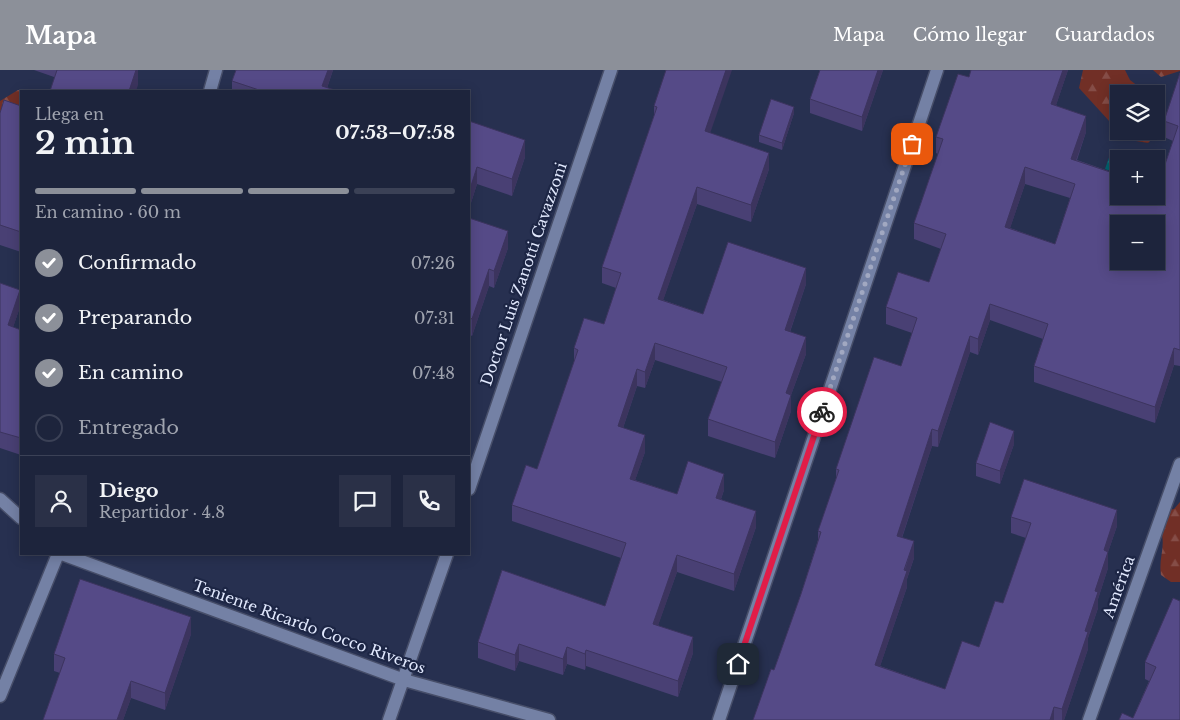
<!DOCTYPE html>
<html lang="es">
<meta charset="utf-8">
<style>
:root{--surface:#1d243c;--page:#2a3047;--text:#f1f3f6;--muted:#a0a4af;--line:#3b4156;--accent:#8c9099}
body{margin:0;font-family:"Libre Baskerville",serif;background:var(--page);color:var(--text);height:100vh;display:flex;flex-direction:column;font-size:19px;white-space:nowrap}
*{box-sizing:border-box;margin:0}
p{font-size:16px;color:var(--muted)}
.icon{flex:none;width:28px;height:28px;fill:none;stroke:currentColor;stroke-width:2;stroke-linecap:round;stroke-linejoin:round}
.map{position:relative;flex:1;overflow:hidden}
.sheet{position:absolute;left:20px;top:20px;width:450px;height:465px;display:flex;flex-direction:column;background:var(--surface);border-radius:0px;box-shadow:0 2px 12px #0003,0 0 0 1px var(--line)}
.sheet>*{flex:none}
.tools{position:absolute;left:1110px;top:15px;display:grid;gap:10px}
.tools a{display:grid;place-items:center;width:55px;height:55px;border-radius:0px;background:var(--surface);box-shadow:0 2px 12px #0003,0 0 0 1px var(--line);font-size:25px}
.pin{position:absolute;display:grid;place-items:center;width:42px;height:42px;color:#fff;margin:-21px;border-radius:10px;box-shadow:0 2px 8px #0006}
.courier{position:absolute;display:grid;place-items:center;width:50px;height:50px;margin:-25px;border:4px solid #e11d48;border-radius:50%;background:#fff;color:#222;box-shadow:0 1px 6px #0007}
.head em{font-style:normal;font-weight:700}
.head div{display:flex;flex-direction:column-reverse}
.head{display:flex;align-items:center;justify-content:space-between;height:85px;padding:0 15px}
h1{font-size:32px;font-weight:700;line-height:38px}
.bar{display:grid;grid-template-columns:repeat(4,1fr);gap:8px 5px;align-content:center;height:60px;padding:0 15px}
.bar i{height:6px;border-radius:4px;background:var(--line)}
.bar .on{background:var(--accent)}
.bar p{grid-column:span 4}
.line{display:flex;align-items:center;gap:12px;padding:0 15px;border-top:1px solid var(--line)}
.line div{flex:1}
.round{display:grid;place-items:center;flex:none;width:52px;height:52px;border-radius:0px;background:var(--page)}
ol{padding:0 15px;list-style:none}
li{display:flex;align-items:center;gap:15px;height:55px}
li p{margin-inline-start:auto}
li .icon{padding:5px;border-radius:50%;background:var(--accent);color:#fff;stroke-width:4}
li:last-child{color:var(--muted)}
li i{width:28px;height:28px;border:2px solid var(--line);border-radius:50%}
header{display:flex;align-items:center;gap:30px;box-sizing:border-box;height:70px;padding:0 25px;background:var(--accent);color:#fff}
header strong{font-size:24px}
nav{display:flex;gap:28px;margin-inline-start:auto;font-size:18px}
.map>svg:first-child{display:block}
</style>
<header>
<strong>Mapa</strong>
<nav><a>Mapa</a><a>Cómo llegar</a><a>Guardados</a></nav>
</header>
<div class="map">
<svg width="1180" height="650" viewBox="0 0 1180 650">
<defs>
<pattern id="forest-firs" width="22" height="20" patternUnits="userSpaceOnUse" patternTransform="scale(1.25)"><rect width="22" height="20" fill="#712f26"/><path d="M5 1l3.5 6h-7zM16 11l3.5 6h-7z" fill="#854d47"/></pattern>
<pattern id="water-ripples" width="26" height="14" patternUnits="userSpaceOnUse" patternTransform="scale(1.25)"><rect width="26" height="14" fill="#00626e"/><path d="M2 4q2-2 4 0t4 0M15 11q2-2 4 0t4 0" fill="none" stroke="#257884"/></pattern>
</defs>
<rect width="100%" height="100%" fill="#273050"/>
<g fill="url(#forest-firs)">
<polygon points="1083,0 1125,0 1130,10 1148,24 1119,24 1119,61 1156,61 1156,31 1165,46 1168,57 1158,63 1148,73 1136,71 1121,64 1079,18"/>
<polygon points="1153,0 1180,0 1180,1 1161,7"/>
<polygon points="18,20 31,21 21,21 21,65 0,80 0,31"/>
<path d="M1180,432v80h-9l-10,-7c-3,-18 6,-29 -1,-47l9,-18 5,-1z"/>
</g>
<polygon fill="url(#water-ripples)" points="1111,82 1127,88 1119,89 1119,108 1116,107 1117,103 1105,99"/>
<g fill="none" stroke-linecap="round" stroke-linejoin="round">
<g stroke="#474e69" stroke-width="15">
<g id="minor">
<polyline points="210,21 216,0"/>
<polyline points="469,419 611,0"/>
<polyline points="0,429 21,448"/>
<polyline points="62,484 404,610 549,650"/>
<polyline points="0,626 58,484"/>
<polyline points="389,650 447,484"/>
<polyline points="719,650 937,0"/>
<polyline points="1089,650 1180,394"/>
</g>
</g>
<use href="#minor" stroke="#7481a5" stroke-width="12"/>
</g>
<g fill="#494074" fill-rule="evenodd">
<polygon points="34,0 138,0 138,15 54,7"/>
<polygon points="236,0 333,0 327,18 338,21 232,21 232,11"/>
<polygon points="666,0 710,63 769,99 751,152 697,134 663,230 703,244 806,214 790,262 806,284 791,325 791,341 775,388 708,366 708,349 722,312 655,290 645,318 637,316 623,358 645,382 635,410 677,424 724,420 721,429 756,457 734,521 677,502 658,555 693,583 678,627 586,596 585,600 567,594 563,605 519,591 515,601 478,588 478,572 605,536 621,488 512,451 512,435 537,399 574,293 574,278 604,254 616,218 602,213 602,197 654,46 654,36"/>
<polygon points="820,0 883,0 862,61 810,43 810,29"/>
<path d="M971,0h97l-12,35 30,27 -9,28 80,28 16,-47 -9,-4v-16l16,-48v293l-6,-1 -19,58 -121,-41v-16l9,-27 -53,-19 -12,35 -8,-3 -32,95 -6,-1 -30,92 12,20 -7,21v8l-27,79 65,23 34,-42 24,-44 23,-65 -15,-5v-16l106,9 -9,26v16l-10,31v9l-10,30v11l-24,71h-311l21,-50 27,-76 17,-54v-9l18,-51v-11l65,-103 11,-33 -26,-9v-17l43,-25 12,-33 -27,-10v-16l24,-69 -2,-1v-16l33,-60zM1025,114l45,14 -15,46 -45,-16z"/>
<polygon points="21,36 21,182 0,175 0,43"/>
<polygon points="794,43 782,80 759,72 759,65"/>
<polygon points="469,51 525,87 512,126 477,114 469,139"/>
<polygon points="469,148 508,178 494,218 489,216 472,266 469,264"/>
<polygon points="0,213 20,237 13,257 21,260 21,385 0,378"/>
<polygon points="1014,374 1000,414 976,406 976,393"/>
<polygon points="1180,531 1180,650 1133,648 1149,611 1145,609 1145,592"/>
<polygon points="191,564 165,640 131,628 123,650 43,650 60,603 54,601 54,584"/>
</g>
<g fill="#3c345e">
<polygon points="136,0 138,0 138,15 136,21 129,21"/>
<polygon points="328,0 333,0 326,21 322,16"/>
<polygon points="726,0 732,0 705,78 705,61"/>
<polygon points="878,0 883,0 862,61 862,47"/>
<polygon points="1063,0 1068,0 1051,50 1051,34"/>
<polygon points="794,37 794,43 782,80 782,73"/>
<polygon points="1086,46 1086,62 1071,105 1071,89"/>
<polygon points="525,70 525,87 512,126 512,109"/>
<polygon points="769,83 769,99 751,152 751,135"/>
<polygon points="477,97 477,114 469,139 469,122"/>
<polygon points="1025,97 1025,114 1005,173 1005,157"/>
<polygon points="697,117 697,134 658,245 658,229"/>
<polygon points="508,161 508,178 494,218 494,201"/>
<polygon points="806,198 806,214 785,276 785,260"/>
<polygon points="489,199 489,216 472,266 472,249"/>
<polygon points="20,220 20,237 8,272 8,255"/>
<polygon points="990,234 990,250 978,285 978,269"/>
<polygon points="970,266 970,282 938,377 938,361"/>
<polygon points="806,267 806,284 791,325 791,341 775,388 775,372 786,323"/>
<polygon points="655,273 655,290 645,318 645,302"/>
<polygon points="1174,278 1174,295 1155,353 1155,337"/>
<polygon points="637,299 637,316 618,373 618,356"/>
<polygon points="932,359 932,376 897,482 897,466"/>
<polygon points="1014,361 1014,374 1000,414 1000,401"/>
<polygon points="645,365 645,382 630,425 630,409"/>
<polygon points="724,404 724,420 716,444 716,428"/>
<polygon points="1117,440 1117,456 1108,482 1108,498 1098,529 1098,538 1088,568 1088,579 1064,650 1062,650 1062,639 1085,561 1104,480"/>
<polygon points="756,441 756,457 734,521 734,504"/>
<polygon points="914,471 914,488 907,509 907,517 875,611 875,595"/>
<polygon points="677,485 677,502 653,570 653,554"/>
<polygon points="191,547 191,564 165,640 165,623"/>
<polygon points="693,567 693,583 678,627 678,611"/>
<polygon points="519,574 519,591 515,601 515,585"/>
<polygon points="567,577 567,594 563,605 563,589"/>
<polygon points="586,580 586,596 585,600 585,584"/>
<polygon points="131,611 131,628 123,650 117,650"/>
<polygon points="1054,637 1054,650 1050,650"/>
</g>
<g fill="#554a87" stroke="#3c345e" fill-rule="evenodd">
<polygon points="57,0 136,0 129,21 50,21"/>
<polygon points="236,0 328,0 322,16 338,21 262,21 232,11"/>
<polygon points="666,0 726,0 705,61 769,83 751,135 697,117 658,229 703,244 728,172 806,198 785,260 806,267 786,323 791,325 775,372 708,349 727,297 655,273 645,302 637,299 618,356 645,365 630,409 677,424 688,391 724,404 716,428 756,441 734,504 677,485 653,554 693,567 678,611 586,580 585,584 567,577 563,589 519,574 515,585 478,572 502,500 605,536 626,473 512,435 526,395 537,399 578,280 574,278 584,248 604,254 621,203 602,197 657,37 654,36"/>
<polygon points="820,0 878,0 862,47 810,29"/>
<path d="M971,0h92l-12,34 35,12 -15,43 48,16v21h37v-9l1,1 21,-62 -14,-5 16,-48v277l-6,-2 -19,59 -121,-41 14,-42 -58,-20 -12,35 -8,-3 -32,95 -6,-2 -35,107 17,5 -10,29 3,1 -32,94 70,24 17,-48 17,6 16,-46 8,2 28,-80 -20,-6 13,-38 93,31 -13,40 4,2 -13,39 3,1 -13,39 3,1 -26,77 -8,-2 -4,13h-297l18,-51 3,1 27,-76 20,-62 -3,-1 21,-61 -3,-1 38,-112 27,9 16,-48 -31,-11 12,-35 31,10 17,-48 -32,-11 29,-84 -7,-2 22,-63 11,3zM1025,97l50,17 -20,60 -50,-17zM1119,154h37v37h-37z"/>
<polygon points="771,29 794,37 782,73 759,65"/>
<polygon points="4,30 21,36 21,162 0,155 0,43"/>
<polygon points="469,51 525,70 512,109 477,97 469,122"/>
<polygon points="469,148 508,161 494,201 489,199 472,249 469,247"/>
<polygon points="0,213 20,220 8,255 21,260 21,368 0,362"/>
<polygon points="990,352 1014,361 1000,401 976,393"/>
<polygon points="80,509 191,547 165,623 131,611 117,650 43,650 65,588 54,584"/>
<polygon points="1173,528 1180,531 1180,650 1119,650 1122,643 1133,648 1156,597 1145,592"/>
</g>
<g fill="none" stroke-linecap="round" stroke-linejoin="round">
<polyline stroke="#a1a8c1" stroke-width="5" stroke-dasharray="0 9" points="822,342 912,74"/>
<polyline stroke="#e11d48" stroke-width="6" points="738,594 822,342"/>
</g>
<g text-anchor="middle" stroke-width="4.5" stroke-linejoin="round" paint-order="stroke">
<g font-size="15" fill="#e2e9fe" stroke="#1d2645">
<text transform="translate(524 204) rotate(-71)" y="5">Doctor Luis Zanotti Cavazzoni</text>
<text transform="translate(1119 517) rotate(-70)" y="5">América</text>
<text transform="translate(309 557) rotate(20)" y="5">Teniente Ricardo Cocco Riveros</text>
</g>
</g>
</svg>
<div class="tools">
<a><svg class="icon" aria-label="layers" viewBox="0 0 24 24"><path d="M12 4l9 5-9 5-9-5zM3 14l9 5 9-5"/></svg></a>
<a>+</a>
<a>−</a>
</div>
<div class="pin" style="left:912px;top:74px;background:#ea580c"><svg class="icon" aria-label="bag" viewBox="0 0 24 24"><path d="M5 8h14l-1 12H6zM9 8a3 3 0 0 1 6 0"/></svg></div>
<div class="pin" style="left:738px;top:594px;background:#1f2937"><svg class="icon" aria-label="home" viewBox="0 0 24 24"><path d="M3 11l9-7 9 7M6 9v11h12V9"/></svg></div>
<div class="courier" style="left:822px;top:342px"><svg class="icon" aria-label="bike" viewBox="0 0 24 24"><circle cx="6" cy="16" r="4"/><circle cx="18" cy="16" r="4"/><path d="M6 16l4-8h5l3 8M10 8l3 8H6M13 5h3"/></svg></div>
<section class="sheet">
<div class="head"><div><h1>2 min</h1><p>Llega en</p></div><em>07:53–07:58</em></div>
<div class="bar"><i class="on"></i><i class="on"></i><i class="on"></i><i></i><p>En camino · 60 m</p></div>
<ol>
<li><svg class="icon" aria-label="check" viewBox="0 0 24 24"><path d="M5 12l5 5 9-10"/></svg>Confirmado<p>07:26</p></li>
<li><svg class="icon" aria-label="check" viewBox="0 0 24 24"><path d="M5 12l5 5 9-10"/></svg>Preparando<p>07:31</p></li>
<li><svg class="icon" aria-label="check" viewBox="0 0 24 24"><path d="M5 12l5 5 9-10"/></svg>En camino<p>07:48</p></li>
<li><i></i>Entregado</li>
</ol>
<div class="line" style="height:90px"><a class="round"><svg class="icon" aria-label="person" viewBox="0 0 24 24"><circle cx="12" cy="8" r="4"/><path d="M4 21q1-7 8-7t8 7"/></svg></a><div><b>Diego</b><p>Repartidor · 4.8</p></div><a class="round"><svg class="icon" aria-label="chat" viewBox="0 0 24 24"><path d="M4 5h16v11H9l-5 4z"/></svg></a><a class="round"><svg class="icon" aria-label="phone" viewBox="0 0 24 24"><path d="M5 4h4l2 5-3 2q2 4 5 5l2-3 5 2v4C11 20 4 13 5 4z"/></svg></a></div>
</section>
</div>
